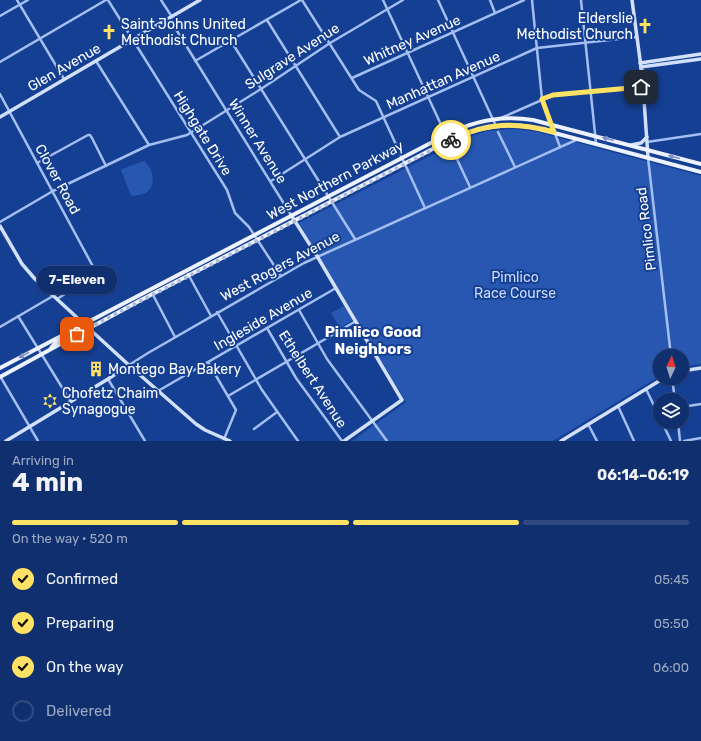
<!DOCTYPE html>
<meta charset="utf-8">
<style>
:root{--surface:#102f6e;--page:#193773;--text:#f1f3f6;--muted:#9ca9c2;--line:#304a81;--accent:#ffe263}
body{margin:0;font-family:Rubik,sans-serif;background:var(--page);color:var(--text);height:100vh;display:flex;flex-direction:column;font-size:15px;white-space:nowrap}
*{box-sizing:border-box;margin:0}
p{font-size:13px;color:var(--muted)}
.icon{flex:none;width:22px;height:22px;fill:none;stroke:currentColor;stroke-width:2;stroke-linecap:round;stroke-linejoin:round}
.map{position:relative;height:441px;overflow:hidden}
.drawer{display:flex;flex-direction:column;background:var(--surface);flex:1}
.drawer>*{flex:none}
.needle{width:26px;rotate:4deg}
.controls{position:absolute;left:653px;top:349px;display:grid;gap:8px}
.controls a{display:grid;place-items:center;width:36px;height:36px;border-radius:50%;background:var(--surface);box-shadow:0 1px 3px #0004,0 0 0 1px var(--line);font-size:20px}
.pin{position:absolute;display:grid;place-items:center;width:34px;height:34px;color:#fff;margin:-17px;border-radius:8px;box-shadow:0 2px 6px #0006}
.courier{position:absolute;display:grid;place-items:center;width:40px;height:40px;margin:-20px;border:3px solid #ffe263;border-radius:50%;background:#fff;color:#222;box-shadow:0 1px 5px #0007}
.bubble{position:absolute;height:28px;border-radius:14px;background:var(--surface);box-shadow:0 1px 3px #0004,0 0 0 1px var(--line);font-size:13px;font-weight:700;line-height:28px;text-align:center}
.overview em{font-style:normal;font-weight:700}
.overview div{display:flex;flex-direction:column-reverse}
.overview{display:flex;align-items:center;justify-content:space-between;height:68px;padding:0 12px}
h1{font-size:26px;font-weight:700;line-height:30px}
.bar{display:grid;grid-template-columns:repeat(4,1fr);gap:6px 4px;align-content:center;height:48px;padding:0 12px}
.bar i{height:5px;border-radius:3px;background:var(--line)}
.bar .current{background:var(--accent)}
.bar p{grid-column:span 4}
ol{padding:0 12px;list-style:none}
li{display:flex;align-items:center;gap:12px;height:44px}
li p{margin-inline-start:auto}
li .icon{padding:4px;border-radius:50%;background:var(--accent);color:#111;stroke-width:4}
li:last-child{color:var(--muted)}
li i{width:22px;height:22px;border:2px solid var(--line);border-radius:50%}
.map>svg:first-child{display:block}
</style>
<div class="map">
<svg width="701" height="441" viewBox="0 0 701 441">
<rect width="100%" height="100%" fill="#153f92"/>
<g fill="#2757b1">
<polygon points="514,129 538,132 701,176 701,364 682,367 682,356 660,356 660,376 553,441 352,441 406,402 299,223 461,140 487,131"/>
<path d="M144,161c9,7 13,23 3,31 -5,3 -10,3 -16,4l-10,-26 1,-1z"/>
<polygon points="344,306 353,320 340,328 331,313"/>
</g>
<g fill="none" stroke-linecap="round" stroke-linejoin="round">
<g stroke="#a3bef1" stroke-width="2.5">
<polyline points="17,0 64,79"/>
<polyline points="108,0 227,190 235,213 249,227 281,276"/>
<polyline points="161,0 172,17"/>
<polyline points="302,0 359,90 376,101 425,208"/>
<polyline points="383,0 470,187"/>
<polyline points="438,0 496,126"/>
<polyline points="490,0 495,13"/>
<polyline points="532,0 542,99 560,147"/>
<polyline points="581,0 596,143"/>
<polyline points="0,16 28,0"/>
<polyline points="169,18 291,215"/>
<polyline points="267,20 340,137"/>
<polyline points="231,41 355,239"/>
<polyline points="96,61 149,145"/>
<polyline points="195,61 301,0"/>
<polyline points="0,62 106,0"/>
<polyline points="352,78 524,0"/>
<polyline points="0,94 97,274 57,299"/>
<polyline points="501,118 551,96 643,86"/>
<polyline points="498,132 515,167"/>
<polyline points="647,142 701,134"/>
<polyline points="648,158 671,356"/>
<polyline points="37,163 88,135 90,135 92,138 106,166"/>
<polyline points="271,181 340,137 537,48 637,37"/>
<polyline points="0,222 53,191 149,145 187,135 261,89 330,43 403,0"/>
<polyline points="188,274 211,316"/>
<polyline points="152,293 175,337"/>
<polyline points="299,310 327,359 387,441"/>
<polyline points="217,312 262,390 298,441"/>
<polyline points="18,316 71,402"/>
<polyline points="0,327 53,296"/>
<polyline points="267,328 296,378 342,441"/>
<polyline points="208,362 236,410 224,439"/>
<polyline points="129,365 148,353 304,263 576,140"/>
<polyline points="0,376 38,441"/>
<polyline points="672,378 675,400"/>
<polyline points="108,379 145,441"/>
<polyline points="646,389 660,418"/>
<polyline points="158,391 336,288"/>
<polyline points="228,396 356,321"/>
<polyline points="618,406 634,441"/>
<polyline points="682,407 701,404"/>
<polyline points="662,422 671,441"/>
<polyline points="678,422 680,441"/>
<polyline points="588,424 597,441"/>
<polyline points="254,429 277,412"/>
<polyline points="684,441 701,438"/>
</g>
<g stroke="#d2e0fc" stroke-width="3.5">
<polyline points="632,0 641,67 642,95 644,100 648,157"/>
<polyline points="640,63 701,54"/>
<polyline points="641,67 701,59"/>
<path d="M641,68c5,9 6,22 3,31"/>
<polyline points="0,117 200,0"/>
<polyline points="631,145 641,143 647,137"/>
<polyline points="291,215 317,256 402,400 344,441"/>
<polyline points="0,226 22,264 35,279 132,368 196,424 205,430 230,441"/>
<polyline points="682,371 701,368"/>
<polyline points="6,441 108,379 129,365"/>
<polyline points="561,441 664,378"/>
</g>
<g stroke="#edf2ff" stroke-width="4">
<polyline points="51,348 56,342 82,327 83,324"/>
<path d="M0,368l446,-233c27,-14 56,-20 87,-15l168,44"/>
<path d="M0,377l139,-76 309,-160c27,-13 54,-19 84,-14l169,45"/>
</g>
</g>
<defs><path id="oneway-solid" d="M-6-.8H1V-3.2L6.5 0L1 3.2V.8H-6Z"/></defs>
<g fill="#7690c3">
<use href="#oneway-solid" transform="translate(608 139) rotate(-165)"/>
<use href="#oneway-solid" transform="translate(674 157) rotate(-165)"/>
<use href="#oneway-solid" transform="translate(24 355) rotate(151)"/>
</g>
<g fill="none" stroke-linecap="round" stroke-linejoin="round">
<polyline stroke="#adbcd9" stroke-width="4" stroke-dasharray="0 7.2" points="77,334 451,140"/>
<path stroke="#ffe263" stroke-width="5" d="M451,140c35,-18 65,-18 103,-8l-12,-33 11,-4 88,-8"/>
</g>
<defs>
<g id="church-bare" transform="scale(1.2)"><path d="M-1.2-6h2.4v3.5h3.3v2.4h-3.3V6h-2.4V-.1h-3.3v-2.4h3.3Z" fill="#ffe263" stroke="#153f92" stroke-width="2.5" paint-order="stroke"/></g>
<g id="building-bare" transform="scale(1.2)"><path d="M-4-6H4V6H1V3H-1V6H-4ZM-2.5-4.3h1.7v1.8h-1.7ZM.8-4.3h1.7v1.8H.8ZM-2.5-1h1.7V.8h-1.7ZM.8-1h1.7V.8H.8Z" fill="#ffe263" stroke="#153f92" stroke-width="2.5" paint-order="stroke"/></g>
<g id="synagogue-bare" transform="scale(1.2)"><path d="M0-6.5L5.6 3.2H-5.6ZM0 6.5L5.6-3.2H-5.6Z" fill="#ffe263" stroke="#153f92" stroke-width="2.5" paint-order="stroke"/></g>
</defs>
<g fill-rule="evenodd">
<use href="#church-bare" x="645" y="26"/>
<use href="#church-bare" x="109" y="32"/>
<use href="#building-bare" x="96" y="369"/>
<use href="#synagogue-bare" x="50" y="401"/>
</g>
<g text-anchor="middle" stroke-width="4" stroke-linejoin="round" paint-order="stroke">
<g font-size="14" fill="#fff" stroke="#153f92" text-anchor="start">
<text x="633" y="23" text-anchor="end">Elderslie<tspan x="633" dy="16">Methodist Church</tspan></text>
<text x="121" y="29">Saint Johns United<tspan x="121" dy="16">Methodist Church</tspan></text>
<text x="108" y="374">Montego Bay Bakery</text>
<text x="62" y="398">Chofetz Chaim<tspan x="62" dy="16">Synagogue</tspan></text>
</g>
<g font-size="14" fill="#fff" stroke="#153f92">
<text transform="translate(412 40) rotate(-24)" y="5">Whitney Avenue</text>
<text transform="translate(292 56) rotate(-33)" y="5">Sulgrave Avenue</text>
<text transform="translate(64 67) rotate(-30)" y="5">Glen Avenue</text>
<text transform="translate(443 80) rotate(-24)" y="5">Manhattan Avenue</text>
<text transform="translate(203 133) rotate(58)" y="5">Highgate Drive</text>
<text transform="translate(258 141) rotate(58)" y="5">Winner Avenue</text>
<text transform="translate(58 179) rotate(61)" y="5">Clover Road</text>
<text transform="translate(335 180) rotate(-28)" y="5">West Northern Parkway</text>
<text transform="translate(646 229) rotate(-97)" y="5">Pimlico Road</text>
<text transform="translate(280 266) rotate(-28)" y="5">West Rogers Avenue</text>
<text transform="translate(263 319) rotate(-30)" y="5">Ingleside Avenue</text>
<text transform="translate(313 379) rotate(57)" y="5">Ethelbert Avenue</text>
</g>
<g font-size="14" fill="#cadcfc" stroke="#153f92">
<text x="515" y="282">Pimlico<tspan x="515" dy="16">Race Course</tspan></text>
</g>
<g font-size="15" font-weight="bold" fill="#fff" stroke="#153f92">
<text x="373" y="337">Pimlico Good<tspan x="373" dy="17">Neighbors</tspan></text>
</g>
</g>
</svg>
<div class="controls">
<a><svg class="needle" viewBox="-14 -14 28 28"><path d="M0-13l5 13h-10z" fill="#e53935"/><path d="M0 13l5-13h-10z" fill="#9ca9c2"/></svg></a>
<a><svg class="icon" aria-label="layers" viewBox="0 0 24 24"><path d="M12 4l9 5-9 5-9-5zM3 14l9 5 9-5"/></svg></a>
</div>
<div class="pin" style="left:77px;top:334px;background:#ea580c"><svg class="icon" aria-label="bag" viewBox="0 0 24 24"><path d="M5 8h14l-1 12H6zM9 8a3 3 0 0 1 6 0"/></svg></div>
<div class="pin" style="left:641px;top:87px;background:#1f2937"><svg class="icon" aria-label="home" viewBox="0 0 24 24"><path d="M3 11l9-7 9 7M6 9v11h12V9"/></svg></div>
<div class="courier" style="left:451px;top:140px"><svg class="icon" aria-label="bike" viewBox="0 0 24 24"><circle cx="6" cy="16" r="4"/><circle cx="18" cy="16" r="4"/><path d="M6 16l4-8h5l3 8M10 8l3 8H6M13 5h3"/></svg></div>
<div class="bubble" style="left:37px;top:266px;width:80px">7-Eleven</div>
</div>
<section class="drawer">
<div class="overview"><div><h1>4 min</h1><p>Arriving in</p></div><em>06:14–06:19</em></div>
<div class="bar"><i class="current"></i><i class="current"></i><i class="current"></i><i></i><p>On the way · 520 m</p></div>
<ol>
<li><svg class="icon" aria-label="check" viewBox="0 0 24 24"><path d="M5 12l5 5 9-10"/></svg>Confirmed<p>05:45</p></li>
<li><svg class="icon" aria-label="check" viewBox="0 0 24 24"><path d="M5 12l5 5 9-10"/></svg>Preparing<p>05:50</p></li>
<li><svg class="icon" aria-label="check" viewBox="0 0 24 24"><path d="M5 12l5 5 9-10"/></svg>On the way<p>06:00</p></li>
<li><i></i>Delivered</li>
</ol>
</section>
